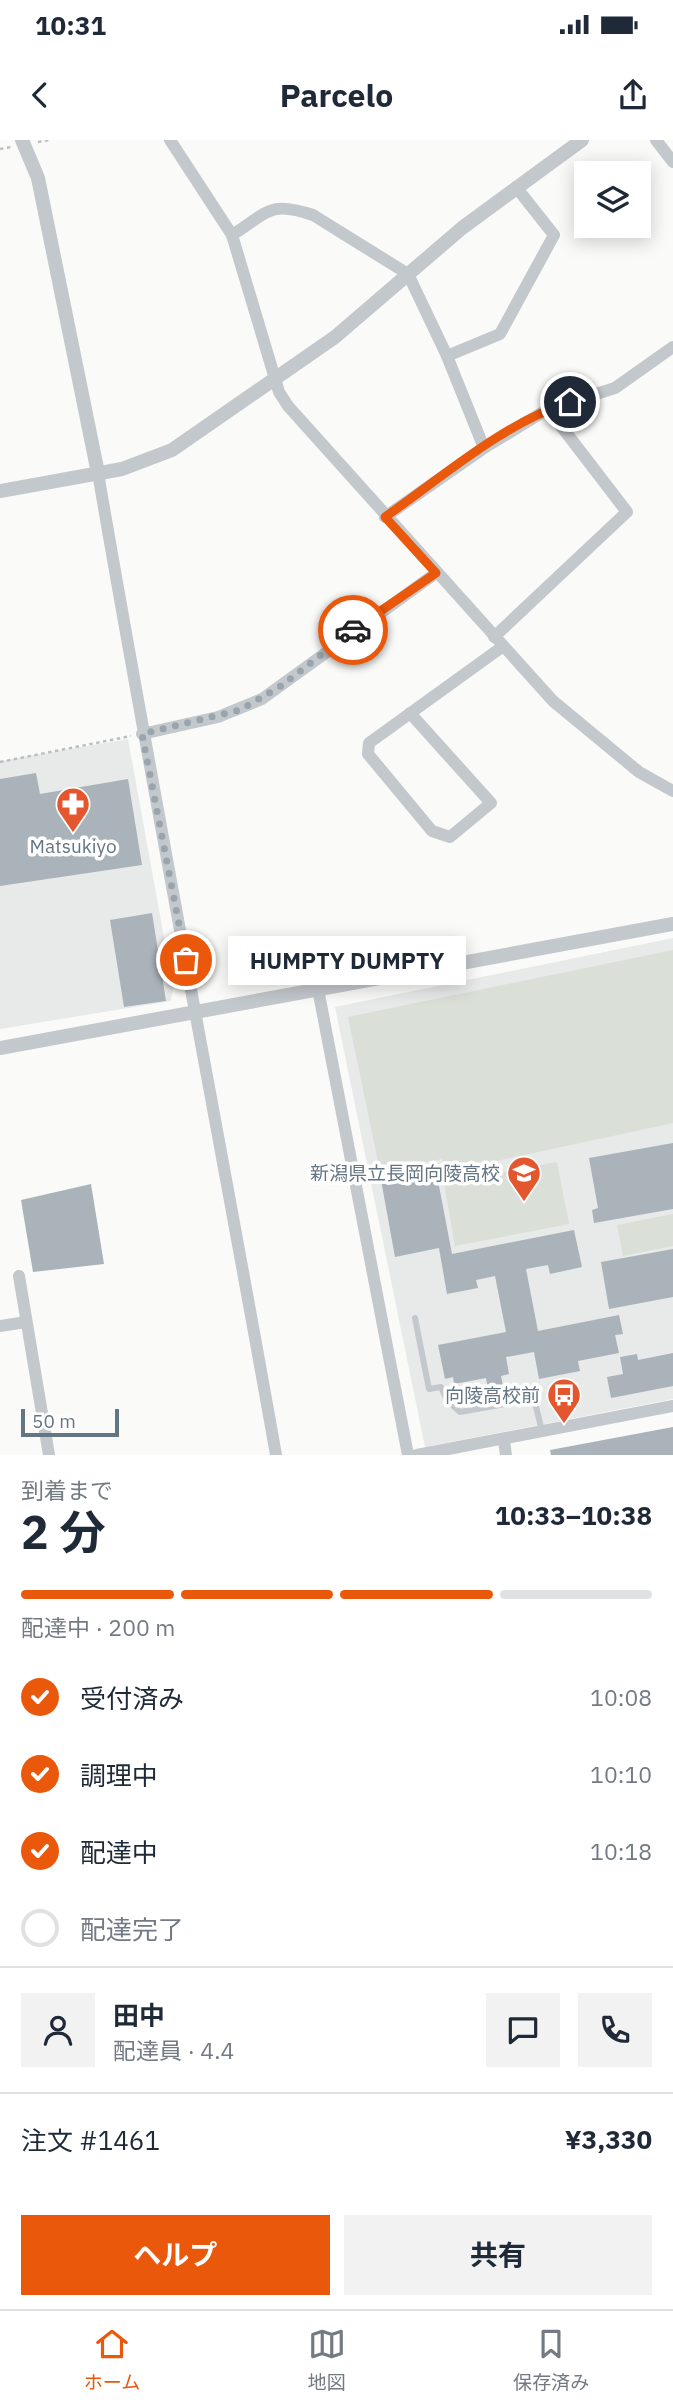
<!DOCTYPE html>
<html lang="ja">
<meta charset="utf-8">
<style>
:root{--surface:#fff;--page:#f2f2f3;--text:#1f2937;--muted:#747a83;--line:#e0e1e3;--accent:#ea580c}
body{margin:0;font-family:"IBM Plex Sans","Noto Sans JP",sans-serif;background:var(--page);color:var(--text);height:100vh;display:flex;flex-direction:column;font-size:26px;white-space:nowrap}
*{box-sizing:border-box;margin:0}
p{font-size:23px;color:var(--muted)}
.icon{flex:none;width:38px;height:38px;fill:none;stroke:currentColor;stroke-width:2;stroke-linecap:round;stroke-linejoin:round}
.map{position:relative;height:1315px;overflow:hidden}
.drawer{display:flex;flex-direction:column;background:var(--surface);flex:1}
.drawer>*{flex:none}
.controls{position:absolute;left:574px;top:21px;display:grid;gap:14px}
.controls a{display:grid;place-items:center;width:77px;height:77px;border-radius:0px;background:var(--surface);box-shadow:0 4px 18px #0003;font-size:35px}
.scale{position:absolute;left:21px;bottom:18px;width:98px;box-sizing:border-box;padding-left:7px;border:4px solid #657683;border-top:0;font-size:19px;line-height:24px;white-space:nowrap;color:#657683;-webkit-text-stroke:5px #fff;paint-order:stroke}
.pin{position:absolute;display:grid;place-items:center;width:60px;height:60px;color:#fff;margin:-30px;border:4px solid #fff;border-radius:50%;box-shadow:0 2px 7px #0007}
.courier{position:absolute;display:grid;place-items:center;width:70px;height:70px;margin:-35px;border:5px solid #ea580c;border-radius:50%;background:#fff;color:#222;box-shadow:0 2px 9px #0007}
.bubble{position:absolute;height:49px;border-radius:0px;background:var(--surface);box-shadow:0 4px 18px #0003;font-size:23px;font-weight:700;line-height:49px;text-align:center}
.headline em{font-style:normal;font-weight:700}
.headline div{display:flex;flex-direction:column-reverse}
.headline{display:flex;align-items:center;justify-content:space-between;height:119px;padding:0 21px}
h1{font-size:46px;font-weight:700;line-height:52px}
.bar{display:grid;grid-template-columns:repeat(4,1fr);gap:10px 7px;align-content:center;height:84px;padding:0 21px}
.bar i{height:9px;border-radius:5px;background:var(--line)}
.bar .current{background:var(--accent)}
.bar p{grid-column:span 4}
.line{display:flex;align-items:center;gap:18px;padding:0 21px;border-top:2px solid var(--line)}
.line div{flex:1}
.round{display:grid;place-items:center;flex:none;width:74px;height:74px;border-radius:0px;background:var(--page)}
ol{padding:0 21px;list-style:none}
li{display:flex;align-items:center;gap:21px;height:77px}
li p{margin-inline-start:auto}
li .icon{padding:7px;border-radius:50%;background:var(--accent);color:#fff;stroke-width:4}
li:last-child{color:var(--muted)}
li i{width:38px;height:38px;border:4px solid var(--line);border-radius:50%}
.button{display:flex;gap:14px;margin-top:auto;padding:14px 21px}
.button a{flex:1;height:80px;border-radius:0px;background:var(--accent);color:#fff;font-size:28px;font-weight:700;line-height:80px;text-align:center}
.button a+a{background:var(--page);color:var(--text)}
.status{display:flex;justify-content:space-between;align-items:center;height:49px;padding:0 35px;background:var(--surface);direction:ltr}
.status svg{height:19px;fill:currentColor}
header{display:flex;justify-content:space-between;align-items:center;height:91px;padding:0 21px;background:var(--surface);font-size:32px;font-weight:700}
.dock{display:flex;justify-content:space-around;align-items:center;height:98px;border-top:2px solid var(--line);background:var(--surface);font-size:19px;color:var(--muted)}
.dock a{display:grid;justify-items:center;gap:4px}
.dock .current{color:var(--accent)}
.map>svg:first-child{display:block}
</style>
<div class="status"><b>10:31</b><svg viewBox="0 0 49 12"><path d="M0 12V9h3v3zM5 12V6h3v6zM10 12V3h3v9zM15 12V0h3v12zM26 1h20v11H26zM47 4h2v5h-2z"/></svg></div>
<header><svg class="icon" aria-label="back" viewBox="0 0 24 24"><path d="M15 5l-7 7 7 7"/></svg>Parcelo<svg class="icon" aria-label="share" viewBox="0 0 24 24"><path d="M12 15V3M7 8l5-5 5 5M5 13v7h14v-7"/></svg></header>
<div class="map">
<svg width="673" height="1315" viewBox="0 0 673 1315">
<rect width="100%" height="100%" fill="#fafaf8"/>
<g fill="#e8e9e9">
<polygon points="128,599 173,847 171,861 0,889 0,621"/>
<polygon points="673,798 673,1259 425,1307 335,867"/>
</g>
<g fill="#dadfd7">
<polygon points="673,810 673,983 445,1032 442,1019 380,1031 348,877"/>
<polygon points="557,1022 569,1084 455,1106 444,1043"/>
<polygon points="673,1074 673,1106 623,1116 617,1085"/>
</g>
<g fill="#aab3b9">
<polygon points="36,633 40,654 128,639 142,725 0,746 0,639"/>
<polygon points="152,773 166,861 124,867 110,780"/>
<polygon points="673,1003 673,1069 594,1083 592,1070 598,1068 589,1018"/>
<polygon points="436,1030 452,1114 574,1090 582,1127 550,1134 548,1125 526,1129 538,1191 619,1175 623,1194 615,1195 619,1213 578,1221 580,1231 539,1239 534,1212 506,1217 509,1234 501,1236 503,1246 488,1249 486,1238 454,1244 453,1237 445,1239 438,1205 506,1192 495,1136 476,1140 478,1148 447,1154 439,1108 395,1117 381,1040"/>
<polygon points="91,1044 104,1124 33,1132 21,1060"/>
<polygon points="673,1109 673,1157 609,1169 601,1122"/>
<polygon points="673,1213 673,1246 611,1258 607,1237 623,1234 620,1217 637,1214 638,1220"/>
<polygon points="673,1287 673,1315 551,1315 550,1310"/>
</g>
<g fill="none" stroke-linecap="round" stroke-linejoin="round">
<g stroke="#bbbfc2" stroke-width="2.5" stroke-dasharray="3.5 3.5" stroke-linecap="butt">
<polyline points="38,2 49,0"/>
<polyline points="0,9 11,7"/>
<polyline points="0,622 131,596"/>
</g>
<polyline stroke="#c3c8cc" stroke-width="6" points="415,1178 429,1249 441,1247 447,1260 460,1272 534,1259 542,1291"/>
<g stroke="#c3c8cc" stroke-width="12">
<polyline points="170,0 232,95 279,252 288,266 553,561 639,632 673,651"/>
<polyline points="656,0 673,22"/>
<path d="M232,95c36,-22 36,-35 81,-20l95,59 39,82 37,92"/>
<polyline points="447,216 500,194 554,95 516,47"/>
<path d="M98,333c56,328 120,654 178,982"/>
<polyline points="385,377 484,308 548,269 615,248 673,207"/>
<polyline points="494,497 627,372 548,269"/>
<polyline points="410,573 491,663 450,697 432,691 368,614 369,603 502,507"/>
<polyline points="142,594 218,577 262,559 436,433"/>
<polyline points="318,849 408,1315"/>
<polyline points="19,1136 49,1315"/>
<polyline points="0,1186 26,1182"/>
<polyline points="504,1301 506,1315"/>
<polyline points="417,1315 673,1266"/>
</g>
<g stroke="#c3c8cc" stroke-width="14">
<polyline points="22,0 38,38 98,333"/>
<polyline points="0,351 122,329 172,310 335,197 462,88 582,0"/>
<polyline points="0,908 673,784"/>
</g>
</g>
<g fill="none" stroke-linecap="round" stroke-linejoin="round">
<polyline stroke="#99a4ac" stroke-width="7" stroke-dasharray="0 12.6" points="186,820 142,594 240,570 281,546 353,490"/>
<path stroke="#ea580c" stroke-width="9" d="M353,490l83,-57 -51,-56c56,-39 120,-95 185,-115"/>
</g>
<defs>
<g id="pharmacy-pin" transform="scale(1.75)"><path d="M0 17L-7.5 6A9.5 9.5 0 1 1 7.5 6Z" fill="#e4572e" stroke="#fff"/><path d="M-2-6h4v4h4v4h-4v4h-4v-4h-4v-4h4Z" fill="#fff"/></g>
<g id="school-pin" transform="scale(1.75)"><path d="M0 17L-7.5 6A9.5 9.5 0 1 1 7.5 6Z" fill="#e4572e" stroke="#fff"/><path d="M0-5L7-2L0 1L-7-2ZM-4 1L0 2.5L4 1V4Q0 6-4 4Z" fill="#fff"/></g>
<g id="bus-pin" transform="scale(1.75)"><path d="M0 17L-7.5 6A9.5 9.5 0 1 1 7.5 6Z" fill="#e4572e" stroke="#fff"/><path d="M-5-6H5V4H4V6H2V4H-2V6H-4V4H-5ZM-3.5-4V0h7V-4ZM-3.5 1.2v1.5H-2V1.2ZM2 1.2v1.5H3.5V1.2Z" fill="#fff"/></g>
</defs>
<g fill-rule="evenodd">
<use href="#pharmacy-pin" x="73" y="664"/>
<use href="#school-pin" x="524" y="1033"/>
<use href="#bus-pin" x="564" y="1255"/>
</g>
<g text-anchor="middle" stroke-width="7" stroke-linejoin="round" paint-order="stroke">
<g font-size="19" fill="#657683" stroke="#fff" text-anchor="end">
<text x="73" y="713" text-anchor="middle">Matsukiyo</text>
<text x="500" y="1040">新潟県立長岡向陵高校</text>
<text x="540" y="1262">向陵高校前</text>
</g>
</g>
</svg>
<div class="controls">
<a><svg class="icon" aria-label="layers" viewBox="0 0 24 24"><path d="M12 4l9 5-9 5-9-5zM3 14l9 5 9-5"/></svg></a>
</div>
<div class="scale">50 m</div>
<div class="pin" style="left:186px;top:820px;background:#ea580c"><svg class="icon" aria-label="bag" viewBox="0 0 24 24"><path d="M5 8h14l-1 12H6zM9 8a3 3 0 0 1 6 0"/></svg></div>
<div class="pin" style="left:570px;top:262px;background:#1f2937"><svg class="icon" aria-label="home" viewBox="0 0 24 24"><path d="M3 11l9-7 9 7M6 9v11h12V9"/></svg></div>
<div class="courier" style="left:353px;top:490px"><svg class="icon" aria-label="car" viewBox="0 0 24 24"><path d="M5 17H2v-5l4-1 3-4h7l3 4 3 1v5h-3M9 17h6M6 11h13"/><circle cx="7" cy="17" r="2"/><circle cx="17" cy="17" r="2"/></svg></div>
<div class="bubble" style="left:228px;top:796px;width:238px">HUMPTY DUMPTY</div>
</div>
<section class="drawer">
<div class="headline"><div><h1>2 分</h1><p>到着まで</p></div><em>10:33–10:38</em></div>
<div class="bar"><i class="current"></i><i class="current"></i><i class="current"></i><i></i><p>配達中 · 200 m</p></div>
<ol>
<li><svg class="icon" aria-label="check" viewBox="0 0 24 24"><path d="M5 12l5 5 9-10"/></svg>受付済み<p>10:08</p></li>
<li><svg class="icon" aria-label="check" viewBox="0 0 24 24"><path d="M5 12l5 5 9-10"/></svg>調理中<p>10:10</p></li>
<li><svg class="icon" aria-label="check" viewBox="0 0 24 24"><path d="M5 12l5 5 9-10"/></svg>配達中<p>10:18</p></li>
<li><i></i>配達完了</li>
</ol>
<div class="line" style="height:126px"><a class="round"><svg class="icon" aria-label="person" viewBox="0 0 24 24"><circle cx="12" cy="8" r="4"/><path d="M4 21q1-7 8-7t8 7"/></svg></a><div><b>田中</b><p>配達員 · 4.4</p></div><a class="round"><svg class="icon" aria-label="chat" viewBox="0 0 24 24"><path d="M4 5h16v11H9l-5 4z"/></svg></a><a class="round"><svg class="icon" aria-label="phone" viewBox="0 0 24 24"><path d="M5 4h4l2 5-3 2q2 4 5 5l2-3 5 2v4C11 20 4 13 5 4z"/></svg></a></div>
<div class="line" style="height:91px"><div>注文 #1461</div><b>¥3,330</b></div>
<div class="button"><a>ヘルプ</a><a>共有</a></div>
</section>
<nav class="dock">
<a class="current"><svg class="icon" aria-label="home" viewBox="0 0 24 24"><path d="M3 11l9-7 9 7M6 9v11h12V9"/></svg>ホーム</a>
<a><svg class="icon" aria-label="map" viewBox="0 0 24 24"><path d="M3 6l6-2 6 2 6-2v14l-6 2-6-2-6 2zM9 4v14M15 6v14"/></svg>地図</a>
<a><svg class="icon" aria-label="saved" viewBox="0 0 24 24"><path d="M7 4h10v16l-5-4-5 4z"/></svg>保存済み</a>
</nav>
